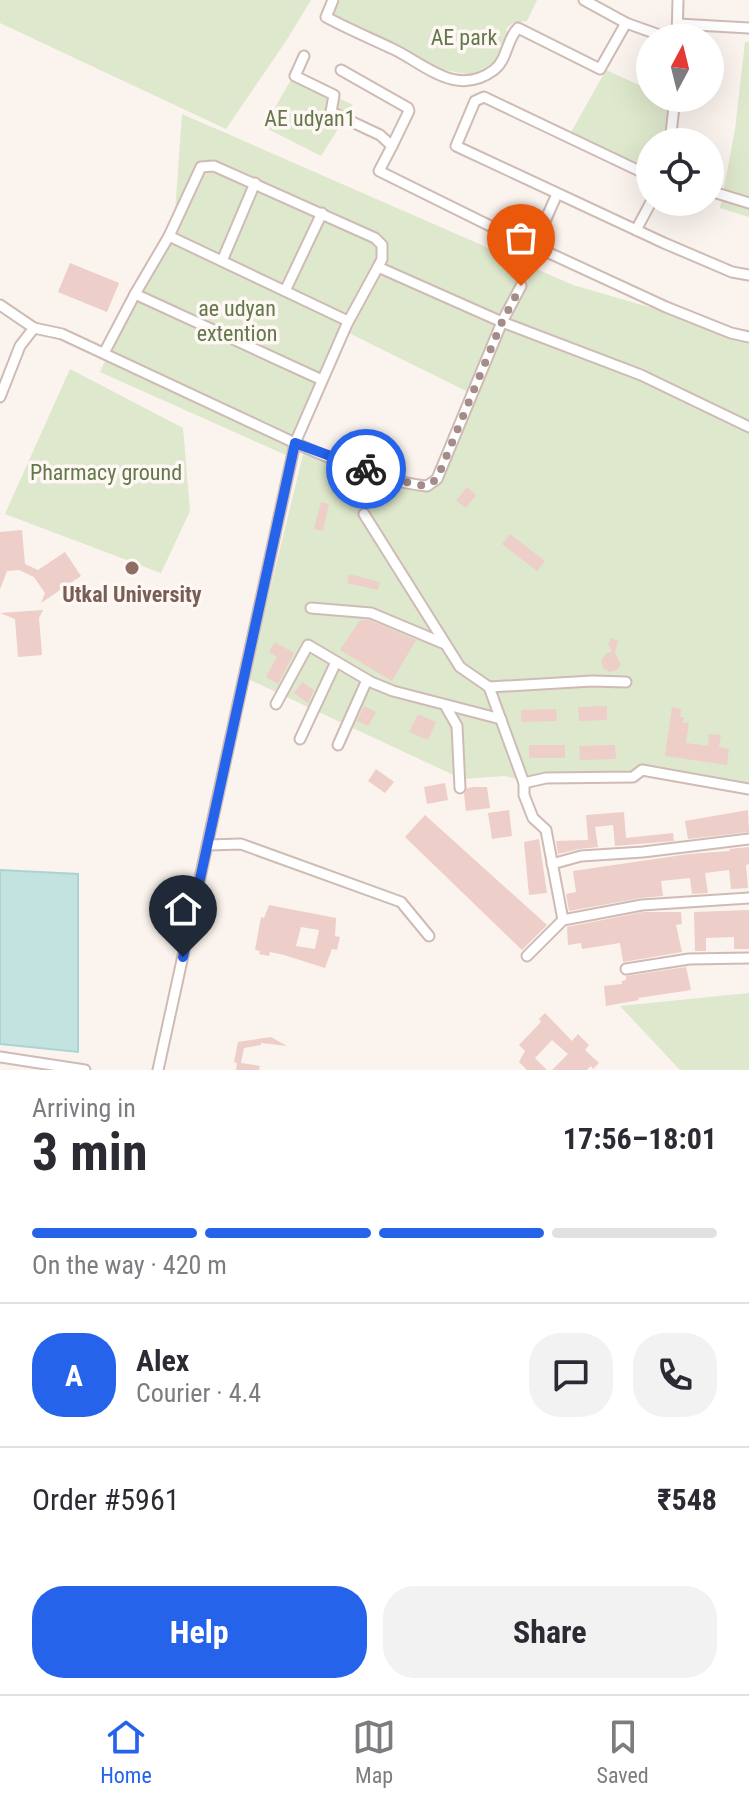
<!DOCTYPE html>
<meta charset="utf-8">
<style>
:root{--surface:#fff;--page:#f2f2f3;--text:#2b2b33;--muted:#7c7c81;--line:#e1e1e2;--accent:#2563eb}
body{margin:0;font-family:"Roboto Condensed",sans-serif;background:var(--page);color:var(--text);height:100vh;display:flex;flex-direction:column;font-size:30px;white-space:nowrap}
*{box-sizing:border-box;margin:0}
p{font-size:26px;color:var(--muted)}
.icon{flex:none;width:44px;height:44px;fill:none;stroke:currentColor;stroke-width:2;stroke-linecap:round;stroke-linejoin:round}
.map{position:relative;height:1070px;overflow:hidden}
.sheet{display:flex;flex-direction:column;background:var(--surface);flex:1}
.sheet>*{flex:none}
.needle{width:52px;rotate:7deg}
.tools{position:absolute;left:636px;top:24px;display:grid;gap:16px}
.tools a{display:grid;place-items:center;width:88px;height:88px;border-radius:50%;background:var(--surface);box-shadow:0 8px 32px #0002;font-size:40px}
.pin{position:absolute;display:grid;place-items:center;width:68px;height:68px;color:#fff;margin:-82px -34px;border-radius:50% 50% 50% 0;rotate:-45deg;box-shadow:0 0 8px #0007}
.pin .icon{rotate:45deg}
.courier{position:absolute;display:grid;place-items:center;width:80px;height:80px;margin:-40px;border:6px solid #2563eb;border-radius:50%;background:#fff;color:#222;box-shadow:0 2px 10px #0007}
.summary em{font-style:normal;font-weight:700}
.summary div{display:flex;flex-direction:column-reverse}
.summary{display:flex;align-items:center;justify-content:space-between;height:136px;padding:0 32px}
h1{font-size:52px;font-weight:700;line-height:60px}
.bar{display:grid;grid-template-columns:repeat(4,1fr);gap:12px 8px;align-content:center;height:96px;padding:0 32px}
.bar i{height:10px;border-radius:6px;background:var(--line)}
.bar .current{background:var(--accent)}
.bar p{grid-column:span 4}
.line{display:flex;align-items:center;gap:20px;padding:0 32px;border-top:2px solid var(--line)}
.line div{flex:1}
.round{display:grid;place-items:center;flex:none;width:84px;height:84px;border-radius:32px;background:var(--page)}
.action{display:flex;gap:16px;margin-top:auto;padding:16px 32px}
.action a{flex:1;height:92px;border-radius:32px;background:var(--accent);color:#fff;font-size:32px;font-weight:700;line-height:92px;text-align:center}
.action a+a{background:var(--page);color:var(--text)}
.tabs{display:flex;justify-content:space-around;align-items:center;height:112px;border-top:2px solid var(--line);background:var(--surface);font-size:22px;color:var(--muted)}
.tabs a{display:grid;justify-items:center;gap:4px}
.tabs .current{color:var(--accent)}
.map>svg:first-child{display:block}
</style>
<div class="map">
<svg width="749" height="1070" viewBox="0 0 749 1070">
<rect width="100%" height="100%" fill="#fbf3ed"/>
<g fill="#dee8cc">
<polygon points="0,0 311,0 286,41 226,129 0,23"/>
<polygon points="340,0 537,0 527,21 513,23 506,29 510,40 495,62 471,75 434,68 394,43 332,14"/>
<polygon points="745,42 749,42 749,217 720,208 735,130"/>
<polygon points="606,70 650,90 650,98 670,100 665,142 650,142 650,171 570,134"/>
<polygon points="293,76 353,105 321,156 264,127"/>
<polygon points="182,114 573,285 749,336 749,789 647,769 632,775 526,781 504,776 462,779 248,679 305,447 413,485 437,479 472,394 347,332 288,456 100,372 135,294 167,236 175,213"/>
<polygon points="70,369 183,428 190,511 161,573 5,514"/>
<polygon points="749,993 749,1070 680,1070 620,1006"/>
</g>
<polygon fill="#c3e3e0" stroke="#abd4d1" stroke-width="2" points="0,870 78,874 78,1052 0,1044"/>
<g fill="#eecec8" fill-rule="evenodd">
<polygon points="70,263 119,283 107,312 58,292"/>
<polygon points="467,487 476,495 466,508 456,501"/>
<polygon points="321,502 329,504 323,531 314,529"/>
<polygon points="22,530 25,564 38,570 65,552 81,576 41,603 45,593 34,577 19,570 7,571 0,589 0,532"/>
<polygon points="510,534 545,561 537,571 502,544"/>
<polygon points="349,574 380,582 378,590 347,583"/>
<polygon points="43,610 39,618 42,655 18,657 15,619 0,613"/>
<polygon points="360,620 369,620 416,640 392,681 340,650"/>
<polygon points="611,638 618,641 615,653 621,664 617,670 610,672 603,668 601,661 605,655 612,651 608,645"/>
<polygon points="275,642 294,653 278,684 266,677 277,657 269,652"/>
<polygon points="302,682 314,690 308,703 294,693"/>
<polygon points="364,706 376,712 368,726 357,721"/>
<polygon points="607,706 607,720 579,721 578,707"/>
<polygon points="672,707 681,709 680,717 684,717 683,723 689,723 686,743 708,746 709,734 721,735 719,747 729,749 727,765 665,756"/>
<polygon points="556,709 557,721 521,722 521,710"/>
<polygon points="418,714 436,722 428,740 409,732"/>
<rect x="529" y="745" width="36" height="13"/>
<polygon points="615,745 616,759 580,760 579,746"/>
<polygon points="376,769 394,782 385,793 368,781"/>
<polygon points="445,783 448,800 427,804 424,787"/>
<polygon points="474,787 487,787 490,808 466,811 464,794 467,788"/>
<polygon points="509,810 512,836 492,839 488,813"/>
<polygon points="748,810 749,832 688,839 685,821"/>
<polygon points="624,812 626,838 673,833 674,841 615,846 613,825 595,827 598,847 579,849 558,854 556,841 588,840 586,815"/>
<polygon points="425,815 547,925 522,950 405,837"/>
<polygon points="539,839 547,893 529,895 524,842"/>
<polygon points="749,847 749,864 746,865 748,888 731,889 729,870 705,873 708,893 692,894 690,878 661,881 663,896 641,898 569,911 566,894 576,892 573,871 689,854 730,851 729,849"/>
<path d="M269,905l67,13 -1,18 5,1 -3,13 -5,-1 -7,19 -41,-13 -14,-3 -1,4 -10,-2 1,-3 -5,-1 6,-33 3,1zM301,927l18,3 -4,19 -19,-3z"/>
<polygon points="749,910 749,949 734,949 734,937 706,938 706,951 695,951 694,912"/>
<polygon points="643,912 681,912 682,924 676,925 682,952 623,962 620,943 582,949 581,943 568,945 567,927"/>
<polygon points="686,967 691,990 638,998 639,1000 606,1006 604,986 622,984 622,981 626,980 626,976"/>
<polygon points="545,1013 572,1041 578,1034 589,1045 585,1050 599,1063 593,1069 591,1066 587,1070 552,1070 568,1054 552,1040 535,1058 547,1070 527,1070 519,1062 525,1051 519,1045 541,1022 539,1019"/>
<polygon points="271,1037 287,1046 261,1043 261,1045 244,1048 241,1063 260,1066 259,1070 236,1070 237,1063 234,1062 238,1042"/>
</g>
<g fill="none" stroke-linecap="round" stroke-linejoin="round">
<g stroke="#cfbbb6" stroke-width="13">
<g id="minor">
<path d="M333,0l-7,17c22,12 44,21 67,32 32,15 63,49 101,21 14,-11 12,-30 24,-42l82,41 26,-46"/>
<polyline points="584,0 626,23 668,38"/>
<polyline points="678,24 749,28"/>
<polyline points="677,38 678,0"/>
<polyline points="304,56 295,76 334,95 331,112 380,135 392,146 379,171 533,247"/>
<polyline points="341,70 408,108 409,111 392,146"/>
<polyline points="670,142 675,98"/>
<polyline points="650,176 484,97 475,101 456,146 664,243 732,272 749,275"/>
<polyline points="710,191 749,203"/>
<polyline points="636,230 651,202"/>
<polyline points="169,236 348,321"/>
<polyline points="534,246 557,194"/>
<polyline points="222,261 255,183"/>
<polyline points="526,263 534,246 666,307 731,333 749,337"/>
<polyline points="285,291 322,213"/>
<polyline points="135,294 322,380"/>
<polyline points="0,305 34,328"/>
<polyline points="104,353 135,294 169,236 201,167 214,166 375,238 382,245 382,259 378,267"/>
<polyline points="0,397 20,346 34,328 62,334 295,443 347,324 378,267 502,322 521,286"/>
<polyline points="364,514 460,667 489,687"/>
<polyline points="311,608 371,613 445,644"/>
<polyline points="276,704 308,645 371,682 393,691 501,719"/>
<polyline points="445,705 457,726 460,788"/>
<polyline points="300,739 336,662"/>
<polyline points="338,745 367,680"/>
<polyline points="524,783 489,687 592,681 626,682"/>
<polyline points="208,845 241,844 401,902 429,936"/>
<polyline points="552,864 581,856 643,852 749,839"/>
<polyline points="563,920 546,830 533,818 524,795 524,783 546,778 633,777 642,770 749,789"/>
<polyline points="527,956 563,920 642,905 749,898"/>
<polyline points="626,969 689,959 749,958"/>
<polyline points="0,1057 85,1070"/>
<path d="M158,1070l137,-627c39,17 89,39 132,43l10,-7 65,-157 139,53 108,52"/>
</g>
</g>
<use href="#minor" stroke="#fff" stroke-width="9"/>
</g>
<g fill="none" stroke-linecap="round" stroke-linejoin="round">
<polyline stroke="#a48d88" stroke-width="8" stroke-dasharray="0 14.4" points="366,469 413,484 427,486 437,479 502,322 521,286"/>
<polyline stroke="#2563eb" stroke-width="10" points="183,957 295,443 366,469"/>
</g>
<circle fill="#8d6e63" stroke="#fef7f4" stroke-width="3" cx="132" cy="568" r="8"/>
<g text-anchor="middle" stroke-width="7" stroke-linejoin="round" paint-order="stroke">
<g font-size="22" fill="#63784b" stroke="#fef7f4">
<text x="464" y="45">AE park</text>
<text x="310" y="126">AE udyan1</text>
<text x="237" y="316">ae udyan<tspan x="237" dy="25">extention</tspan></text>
<text x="106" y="480">Pharmacy ground</text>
</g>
<g font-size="22" font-weight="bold" fill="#785e54" stroke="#fef7f4">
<text x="132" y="602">Utkal University</text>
</g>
</g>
</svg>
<div class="tools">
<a><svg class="needle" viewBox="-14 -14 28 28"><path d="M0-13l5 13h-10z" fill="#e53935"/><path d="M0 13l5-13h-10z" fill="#7c7c81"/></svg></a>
<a><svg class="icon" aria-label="locate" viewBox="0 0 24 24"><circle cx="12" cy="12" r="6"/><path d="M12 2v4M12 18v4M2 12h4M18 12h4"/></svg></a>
</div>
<div class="pin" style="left:521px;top:286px;background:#ea580c"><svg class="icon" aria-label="bag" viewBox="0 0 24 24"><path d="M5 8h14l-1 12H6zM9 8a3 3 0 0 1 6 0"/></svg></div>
<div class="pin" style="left:183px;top:957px;background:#1f2937"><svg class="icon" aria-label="home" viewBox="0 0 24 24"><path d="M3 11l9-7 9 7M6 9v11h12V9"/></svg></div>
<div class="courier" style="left:366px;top:469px"><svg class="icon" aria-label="bike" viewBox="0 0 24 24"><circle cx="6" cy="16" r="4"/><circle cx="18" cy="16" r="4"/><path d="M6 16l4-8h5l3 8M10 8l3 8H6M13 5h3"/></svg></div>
</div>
<section class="sheet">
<div class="summary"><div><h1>3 min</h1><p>Arriving in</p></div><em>17:56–18:01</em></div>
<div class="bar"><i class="current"></i><i class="current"></i><i class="current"></i><i></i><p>On the way · 420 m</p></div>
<div class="line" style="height:144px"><b class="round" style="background:var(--accent);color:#fff">A</b><div><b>Alex</b><p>Courier · 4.4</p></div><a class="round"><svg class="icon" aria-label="chat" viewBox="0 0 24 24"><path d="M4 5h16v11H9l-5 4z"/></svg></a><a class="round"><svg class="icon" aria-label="phone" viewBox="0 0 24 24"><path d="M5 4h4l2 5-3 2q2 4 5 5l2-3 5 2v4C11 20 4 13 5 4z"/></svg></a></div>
<div class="line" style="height:104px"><div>Order #5961</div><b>₹548</b></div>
<div class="action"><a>Help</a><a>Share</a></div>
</section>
<nav class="tabs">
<a class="current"><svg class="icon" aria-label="home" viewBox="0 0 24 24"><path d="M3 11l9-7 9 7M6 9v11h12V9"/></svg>Home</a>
<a><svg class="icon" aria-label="map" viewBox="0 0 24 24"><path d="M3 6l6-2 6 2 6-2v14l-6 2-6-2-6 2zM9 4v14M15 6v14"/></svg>Map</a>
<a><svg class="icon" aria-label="saved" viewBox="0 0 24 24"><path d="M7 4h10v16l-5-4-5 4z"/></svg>Saved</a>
</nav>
